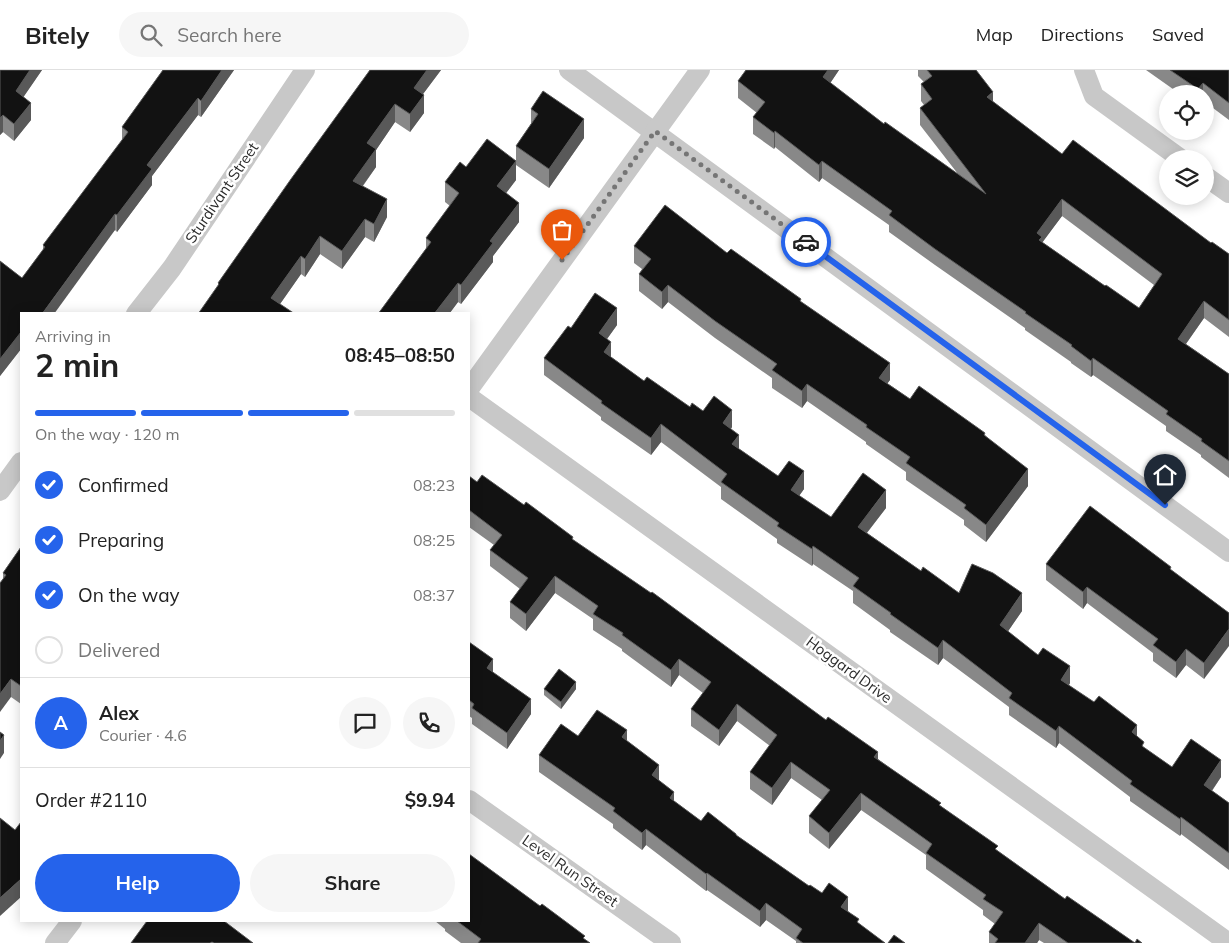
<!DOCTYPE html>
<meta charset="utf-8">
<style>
:root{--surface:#fff;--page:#f6f6f6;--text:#222;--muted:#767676;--line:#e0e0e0;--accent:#2563eb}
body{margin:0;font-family:Mulish,sans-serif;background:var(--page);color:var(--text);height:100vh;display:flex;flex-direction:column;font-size:19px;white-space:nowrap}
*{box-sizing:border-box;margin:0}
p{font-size:16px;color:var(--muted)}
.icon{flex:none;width:28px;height:28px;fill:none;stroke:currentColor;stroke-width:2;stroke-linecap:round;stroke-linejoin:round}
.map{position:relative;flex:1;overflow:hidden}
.sheet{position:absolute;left:20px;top:242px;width:450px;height:610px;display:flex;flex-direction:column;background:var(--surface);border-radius:0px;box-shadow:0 2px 12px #0003}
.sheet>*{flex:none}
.fabs{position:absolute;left:1159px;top:15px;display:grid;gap:10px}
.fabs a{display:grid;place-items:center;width:55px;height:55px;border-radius:50%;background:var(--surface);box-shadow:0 2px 12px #0003;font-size:25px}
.pin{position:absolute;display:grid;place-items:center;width:42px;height:42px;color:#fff;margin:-51px -21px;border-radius:50% 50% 50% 0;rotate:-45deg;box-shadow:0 0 5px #0007}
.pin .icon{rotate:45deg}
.courier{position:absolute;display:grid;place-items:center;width:50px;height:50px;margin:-25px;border:4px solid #2563eb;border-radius:50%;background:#fff;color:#222;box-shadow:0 1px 6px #0007}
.summary em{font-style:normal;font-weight:700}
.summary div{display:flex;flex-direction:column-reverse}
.summary{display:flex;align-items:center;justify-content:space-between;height:85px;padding:0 15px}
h1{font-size:32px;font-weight:700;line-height:38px}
.bar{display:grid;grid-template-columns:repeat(4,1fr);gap:8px 5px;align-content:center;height:60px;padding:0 15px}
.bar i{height:6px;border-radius:4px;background:var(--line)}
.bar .on{background:var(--accent)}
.bar p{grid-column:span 4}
.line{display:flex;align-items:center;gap:12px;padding:0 15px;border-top:1px solid var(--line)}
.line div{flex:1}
.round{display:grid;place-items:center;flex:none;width:52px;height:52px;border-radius:26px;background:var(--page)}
ol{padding:0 15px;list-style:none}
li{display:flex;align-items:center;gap:15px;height:55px}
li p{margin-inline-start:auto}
li .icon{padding:5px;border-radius:50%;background:var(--accent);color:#fff;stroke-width:4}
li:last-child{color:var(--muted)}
li i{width:28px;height:28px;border:2px solid var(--line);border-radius:50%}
.button{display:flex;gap:10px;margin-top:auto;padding:10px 15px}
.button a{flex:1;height:58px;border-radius:30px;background:var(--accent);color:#fff;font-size:20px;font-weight:700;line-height:58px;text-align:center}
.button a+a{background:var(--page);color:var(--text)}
header{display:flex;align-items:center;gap:30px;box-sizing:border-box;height:70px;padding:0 25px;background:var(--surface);border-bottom:1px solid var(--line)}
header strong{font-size:24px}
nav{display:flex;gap:28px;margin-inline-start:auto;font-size:18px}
.search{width:350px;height:45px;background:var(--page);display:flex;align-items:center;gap:12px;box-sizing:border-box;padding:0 18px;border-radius:28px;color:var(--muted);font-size:19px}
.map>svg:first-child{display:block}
</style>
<header>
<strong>Bitely</strong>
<div class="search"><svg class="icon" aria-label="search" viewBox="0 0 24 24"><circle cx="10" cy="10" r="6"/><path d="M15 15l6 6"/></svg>Search here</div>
<nav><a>Map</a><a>Directions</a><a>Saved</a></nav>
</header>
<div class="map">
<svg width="1229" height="873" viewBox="0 0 1229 873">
<rect width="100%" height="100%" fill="#fff"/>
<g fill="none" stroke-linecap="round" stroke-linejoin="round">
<g stroke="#c8c8c8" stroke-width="20">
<polyline points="569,0 1229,482"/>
<polyline points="1084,0 1094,26 1181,89"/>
<polyline points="1205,106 1229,123"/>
<polyline points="136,244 172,198 305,0"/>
<polyline points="469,319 700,0"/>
<polyline points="469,327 1229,873"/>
<polyline points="0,421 21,392"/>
<polyline points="469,730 671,873"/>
<polyline points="55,873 72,851"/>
</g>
</g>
<g fill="#888" fill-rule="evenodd">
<polygon points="0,0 42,0 23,27 31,50 14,71 3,62 0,65"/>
<polygon points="163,0 234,0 201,47 198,45 152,106 152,115 117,162 115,160 21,244 21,279 0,306 0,191 22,208 43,180 43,175 122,71 122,57"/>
<polygon points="370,0 441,0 423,24 424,43 410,62 395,52 376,80 376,97 363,116 387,147 374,172 365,167 342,199 320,184 305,207 301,204 280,234 218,217 218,213"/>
<path d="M746,0h93l-9,13 54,41 74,50 -38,-49v-17l4,-3 -3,-4v-17l3,-2 -6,-6v-6h58l17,32 69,52 167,100v83l-25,-19 -18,26 43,30v104l-28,-21v-2l-35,-24v-5l-73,-51 -2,2 -20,-14v-1l-46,-32v-2l-90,-63 -46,-33v-7l-67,-47 -3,4 -44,-35 -1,2 -21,-15v-17l4,-4 -19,-15v-17zM1062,146l92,69 -15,23 -34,-22 -63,-44z"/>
<polygon points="1146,0 1229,0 1229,50 1205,32 1205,24 1180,24"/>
<polygon points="531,39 584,68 549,118 516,95 516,110 506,123 519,152 493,186 493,192 461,234 458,232 449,244 378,244 426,179 426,168 450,136 445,132 445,112 466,97 516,90 516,76 531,54"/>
<polygon points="634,176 727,183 801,232 890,310 887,313 910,329 985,365 1028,416 986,472 964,455 964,450 906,410 906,402 866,374 866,372 807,331 802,338 772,318 772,308 715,268 668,232 662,239 639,221 639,204 642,199 634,193"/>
<polygon points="617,255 607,269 611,287 644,311 690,337 703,341 732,357 731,359 739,379 778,406 804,419 799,426 831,447 886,438 867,463 921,501 959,523 1022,541 1008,561 1070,613 1069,615 1137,667 1144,678 1172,697 1221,707 1212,721 1229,733 1229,800 1181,764 1180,766 1130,731 1130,727 1059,673 1056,678 1009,645 1009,637 943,588 938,595 890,562 890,560 853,533 853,521 813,494 812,496 777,473 777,469 721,429 721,417 661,372 651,385 601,350 601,347 544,305 544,288 571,258"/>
<polygon points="469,406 477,412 524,435 573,470 878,689 941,736 998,781 1065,829 1135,873 1142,873 1044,873 1039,870 1037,873 989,873 989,862 995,854 983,845 983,840 926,799 926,785 861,740 829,779 809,763 809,746 822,730 791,708 772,735 750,719 750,702 770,676 737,651 719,676 691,656 691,639 703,623 679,605 671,617 622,581 622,579 593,560 593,549 555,523 526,561 510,548 510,532 520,519 490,496 490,480 494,475 469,457"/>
<polygon points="21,477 21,634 11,627 3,508 3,503"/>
<polygon points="1046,494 1171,500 1229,543 1204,609 1186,595 1176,608 1153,591 1153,583 1087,533 1083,539 1046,510"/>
<polygon points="469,572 493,602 531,644 507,679 472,654 472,648 469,646"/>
<polygon points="544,619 576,619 561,639 544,625"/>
<polygon points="578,666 627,671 674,731 701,751 736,765 809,816 848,841 859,854 885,873 796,873 796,871 766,850 760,857 707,820 706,821 646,775 642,780 613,758 613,754 539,702 539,685"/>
<polygon points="435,851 469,851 585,870 590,873 461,873 445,861 445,859"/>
</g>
<g fill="#595959">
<polygon points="30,0 42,0 16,38 16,21"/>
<polygon points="222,0 234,0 201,47 201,31"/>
<polygon points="427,0 441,0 414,36 414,18"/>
<polygon points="828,0 839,0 823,24 823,7"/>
<polygon points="1203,13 1203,24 1198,24 1198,19"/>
<polygon points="993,22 993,39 987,27"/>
<polygon points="424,25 424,43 410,62 410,44"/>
<polygon points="198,28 198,45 152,106 152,115 117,162 117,145 147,95"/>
<polygon points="31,33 31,50 14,71 14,54"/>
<polygon points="395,34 395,52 376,80 376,97 353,129 353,111 367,73"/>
<polygon points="3,45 3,62 0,65 0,48"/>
<polygon points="584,49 584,68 549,118 549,99"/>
<polygon points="775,61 775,77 774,79 774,63"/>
<polygon points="516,91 516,110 497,135 497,116"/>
<polygon points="822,91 822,108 819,112 819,95"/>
<polygon points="387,129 387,147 374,172 374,154"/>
<polygon points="1062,129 1062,146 1042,173 1039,187 1037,163"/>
<polygon points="519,133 519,152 493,186 493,192 461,234 461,215 490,171"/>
<polygon points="115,144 115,160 54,244 42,244"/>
<polygon points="365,149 365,167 342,199 342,181"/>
<polygon points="320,166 320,184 305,207 305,189"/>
<polygon points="301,186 301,204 273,244 271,228"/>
<polygon points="458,213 458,232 449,244 434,244"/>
<polygon points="668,215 668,232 662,239 662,222"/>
<polygon points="1204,231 1204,248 1178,285 1178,269"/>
<polygon points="617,238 617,255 599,280 599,263"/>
<polygon points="21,262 21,279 0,306 0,289"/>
<polygon points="611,272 611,289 604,282"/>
<polygon points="1093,288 1093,305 1091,307 1091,291"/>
<polygon points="890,293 890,310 879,325 879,308"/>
<polygon points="807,314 807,331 802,338 802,321"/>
<polygon points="732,340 732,357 723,370 723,353"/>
<polygon points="661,354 661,372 651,385 651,368"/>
<polygon points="739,365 739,382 732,374"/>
<polygon points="1028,399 1028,416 986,472 986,455"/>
<polygon points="804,401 804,419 791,437 791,420"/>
<polygon points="886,420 886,438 858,474 858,457"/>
<polygon points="813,476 813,494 812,496 812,479"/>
<polygon points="555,506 555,523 526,561 526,544"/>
<polygon points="1087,517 1087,533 1083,539 1083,522"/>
<polygon points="1022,523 1022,541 1000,573 1000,555"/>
<polygon points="1229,559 1229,576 1204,609 1204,593"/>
<polygon points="943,570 943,588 938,595 938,578"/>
<polygon points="1186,579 1186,595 1176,608 1176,592"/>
<polygon points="493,589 493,605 487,598"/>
<polygon points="679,589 679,605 671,617 671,600"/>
<polygon points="1070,596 1070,613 1061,627 1061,610"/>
<polygon points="11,609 11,627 0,642 0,624"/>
<polygon points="576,612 576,619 561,639 561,632"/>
<polygon points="531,629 531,644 507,679 507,663"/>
<polygon points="737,634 737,651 719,676 719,660"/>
<polygon points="1137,655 1137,672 1132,662"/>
<polygon points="1059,656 1059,673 1056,678 1056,661"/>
<polygon points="627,660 627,677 622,667"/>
<polygon points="4,665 4,683 0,689 0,671"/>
<polygon points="878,682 878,698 874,687"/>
<polygon points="1221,690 1221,707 1204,732 1204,715"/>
<polygon points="791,692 791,708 772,735 772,718"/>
<polygon points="659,695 659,712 652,705"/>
<polygon points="674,722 674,739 670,728"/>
<polygon points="861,723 861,740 829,779 829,763"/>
<polygon points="1181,747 1181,764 1180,766 1180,749"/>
<polygon points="646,759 646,775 642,780 642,763"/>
<polygon points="707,803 707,820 706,821 706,804"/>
<polygon points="21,809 21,827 0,846 0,828"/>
<polygon points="848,827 848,843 841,837"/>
<polygon points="766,833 766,850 760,857 760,841"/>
<polygon points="1039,853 1039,870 1037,873 1025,873"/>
</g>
<g fill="#121212" stroke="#595959" fill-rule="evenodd">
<polygon points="0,0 30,0 16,21 31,33 14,54 3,45 0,48"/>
<polygon points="163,0 222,0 201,31 198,28 147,95 152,99 117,145 115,144 42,244 21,244 21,262 0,289 0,191 22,208 45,177 43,175 128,62 122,57"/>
<polygon points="370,0 427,0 414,18 424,25 410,44 395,34 367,73 376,79 353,111 387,129 374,154 365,149 342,181 320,166 305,189 301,186 271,228 295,244 198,244 219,214 218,213 291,109"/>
<path d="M746,0h82l-5,7 61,47 1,-2 101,72 -66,-86 12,-9 -11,-15 11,-8 -5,-6h49l17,22 -6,5 75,57 11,-14 138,103 1,-1 17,12v66l-25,-19 -26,38 51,35v87l-28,-20 1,-2 -36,-25 2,-3 -75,-53 -2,3 -20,-15 1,-1 -47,-32 1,-1 -91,-63 -46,-34 3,-4 -70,-50 -3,4 -44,-34 -1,2 -21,-16 12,-15 -27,-21zM1062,129l100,75 -23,34 -33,-23 -1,1 -66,-46 3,-3 -5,-4z"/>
<polygon points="1170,0 1229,0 1229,33 1203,13 1198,19"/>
<polygon points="543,21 584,49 549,99 516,76 538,44 531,39"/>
<polygon points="487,69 516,91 497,116 519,133 490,171 493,173 461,215 458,213 434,244 378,244 431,172 426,168 459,123 445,112 460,92 466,97"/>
<polygon points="665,135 727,183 731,179 801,229 800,231 890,293 879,308 910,329 919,316 985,363 984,365 1028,399 986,455 964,438 966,435 906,393 910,387 866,357 867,355 807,314 802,321 772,300 777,294 715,251 668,215 662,222 639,204 651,189 634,176"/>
<polygon points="595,223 617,238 599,263 611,272 604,282 644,311 647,307 690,337 692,333 703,341 714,326 732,340 723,353 739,365 732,374 778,406 789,391 804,401 791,420 831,447 863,403 886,420 858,457 921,501 923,497 959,523 972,494 993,503 1022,523 1000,555 1038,585 1043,578 1070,596 1061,610 1094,632 1099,626 1137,655 1132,662 1144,672 1142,676 1172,697 1191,669 1221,690 1204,715 1229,733 1229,783 1181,747 1180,749 1130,714 1132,711 1059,656 1056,661 1009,628 1012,623 943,570 938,578 890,544 891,543 853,516 859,508 813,476 812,479 777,456 779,453 721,412 727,404 661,354 651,368 601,333 602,331 544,288 568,256 571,258"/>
<polygon points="482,405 524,435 526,432 573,467 572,469 651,523 652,522 826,650 828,647 878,682 874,687 941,733 939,735 998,776 995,779 1065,829 1067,826 1135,873 1137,869 1142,873 1068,873 1039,853 1025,873 995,873 998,869 989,862 1003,842 983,829 986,825 926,783 932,774 861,723 829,763 809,746 830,720 791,692 772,718 750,702 777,665 737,634 719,660 691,639 711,612 679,589 671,600 622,565 623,563 593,544 598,536 555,506 526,544 510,532 528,508 490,480 502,465 469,440 469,406 477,412"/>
<polygon points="1090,436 1171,497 1170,499 1229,543 1229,559 1204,593 1186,579 1176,592 1153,575 1158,569 1087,517 1083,522 1046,494"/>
<polygon points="21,477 21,616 11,609 0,624 0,513 6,505 3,503"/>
<polygon points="469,572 493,589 487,598 531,629 507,663 472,638 474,634 469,630"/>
<polygon points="559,599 576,612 561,632 544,619"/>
<polygon points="597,640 627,660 622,667 659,695 652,705 674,722 670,728 701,751 708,742 736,764 736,765 809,816 810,815 822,823 829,813 848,827 841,837 859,849 857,852 885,873 803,873 796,868 802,859 766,833 760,841 707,803 706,804 646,759 642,763 613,741 615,738 539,685 561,654 578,666"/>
<polygon points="0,662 4,665 0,671"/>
<polygon points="0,748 15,760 21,752 21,809 0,828"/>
<polygon points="469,784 540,836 542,834 585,866 583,868 590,873 478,873 481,869 457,851 469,851"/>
<polygon points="147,851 224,851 253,873 214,873 212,872 210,873 131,873"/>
<polygon points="894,865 905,873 888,873"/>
</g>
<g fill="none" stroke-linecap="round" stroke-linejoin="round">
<polyline stroke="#757575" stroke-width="5" stroke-dasharray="0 9" points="562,190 655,61 806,172"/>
<polyline stroke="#2563eb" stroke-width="6" points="806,172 1165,435"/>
</g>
<g text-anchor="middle" stroke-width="5" stroke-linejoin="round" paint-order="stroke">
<g font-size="15" fill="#2b2b2b" stroke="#fff">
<text transform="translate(222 123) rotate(-56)" y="5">Sturdivant Street</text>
<text transform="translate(849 600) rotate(36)" y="5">Hoggard Drive</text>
<text transform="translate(570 801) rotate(35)" y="5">Level Run Street</text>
</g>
</g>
</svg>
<div class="fabs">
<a><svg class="icon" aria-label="locate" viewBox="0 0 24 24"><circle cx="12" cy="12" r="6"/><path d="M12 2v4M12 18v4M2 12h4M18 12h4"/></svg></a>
<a><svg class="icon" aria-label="layers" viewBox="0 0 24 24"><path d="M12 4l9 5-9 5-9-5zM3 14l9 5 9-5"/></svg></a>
</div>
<div class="pin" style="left:562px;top:190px;background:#ea580c"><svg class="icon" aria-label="bag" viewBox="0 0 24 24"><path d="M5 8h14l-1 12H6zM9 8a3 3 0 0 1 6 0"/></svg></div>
<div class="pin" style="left:1165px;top:435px;background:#1f2937"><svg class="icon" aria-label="home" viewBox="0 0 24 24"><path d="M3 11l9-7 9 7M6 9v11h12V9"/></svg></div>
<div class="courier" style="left:806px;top:172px"><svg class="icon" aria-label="car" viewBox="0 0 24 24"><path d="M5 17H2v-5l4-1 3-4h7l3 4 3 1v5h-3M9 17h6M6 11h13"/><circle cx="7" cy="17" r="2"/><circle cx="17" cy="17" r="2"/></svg></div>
<section class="sheet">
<div class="summary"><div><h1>2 min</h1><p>Arriving in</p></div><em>08:45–08:50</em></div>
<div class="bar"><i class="on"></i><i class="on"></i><i class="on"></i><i></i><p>On the way · 120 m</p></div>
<ol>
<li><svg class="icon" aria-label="check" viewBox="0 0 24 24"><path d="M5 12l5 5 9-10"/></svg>Confirmed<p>08:23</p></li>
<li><svg class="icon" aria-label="check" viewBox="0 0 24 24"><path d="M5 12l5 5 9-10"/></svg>Preparing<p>08:25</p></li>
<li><svg class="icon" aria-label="check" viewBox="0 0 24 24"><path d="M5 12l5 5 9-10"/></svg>On the way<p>08:37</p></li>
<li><i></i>Delivered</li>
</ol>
<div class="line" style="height:90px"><b class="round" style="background:var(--accent);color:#fff">A</b><div><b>Alex</b><p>Courier · 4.6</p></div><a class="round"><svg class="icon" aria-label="chat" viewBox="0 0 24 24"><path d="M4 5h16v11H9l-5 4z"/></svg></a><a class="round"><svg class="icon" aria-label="phone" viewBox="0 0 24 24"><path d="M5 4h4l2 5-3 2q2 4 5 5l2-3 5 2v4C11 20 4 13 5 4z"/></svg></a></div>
<div class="line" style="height:65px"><div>Order #2110</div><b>$9.94</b></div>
<div class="button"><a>Help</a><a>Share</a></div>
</section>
</div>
